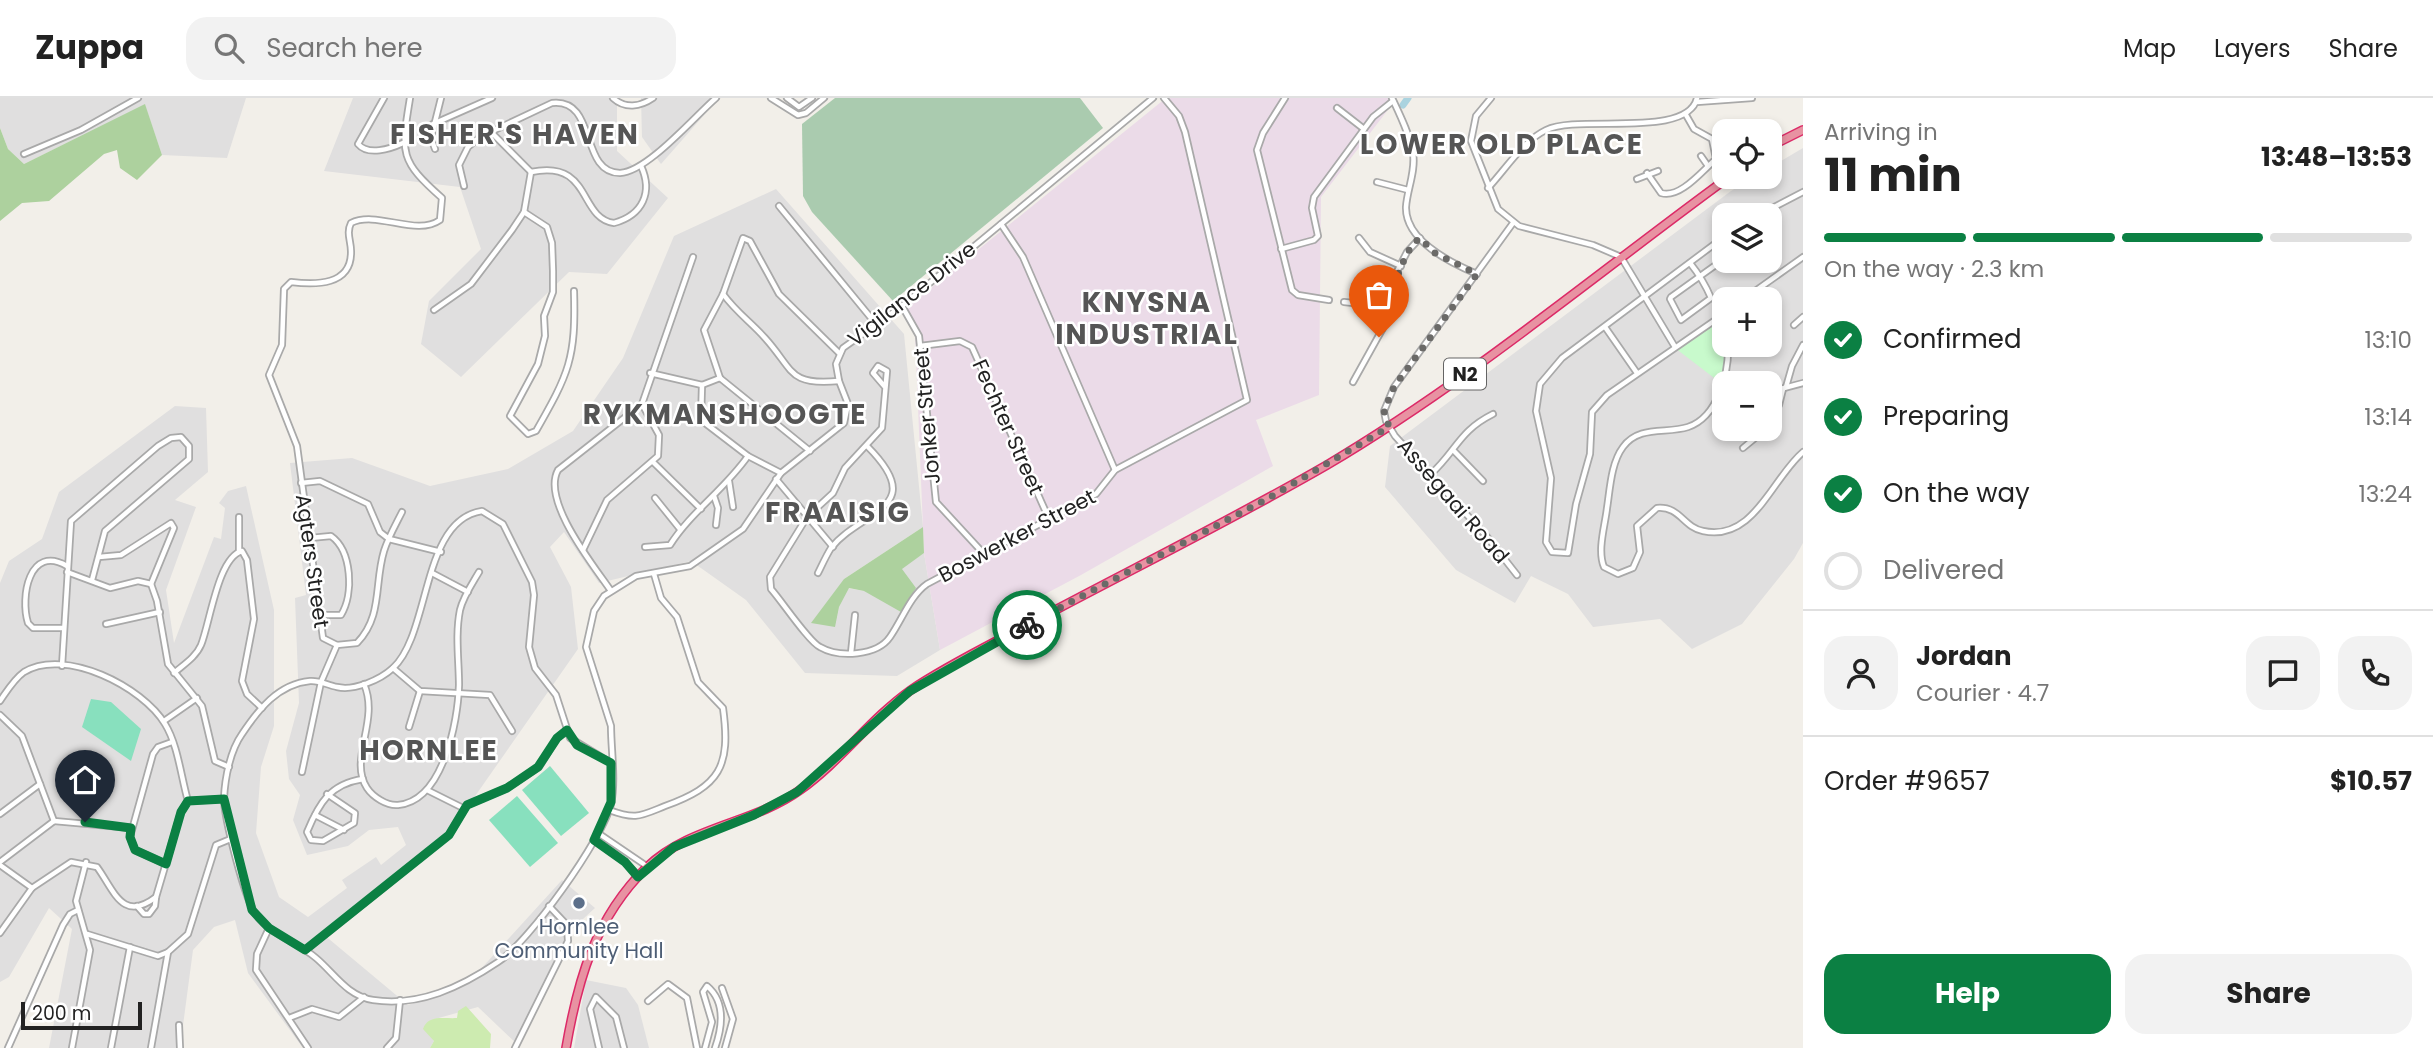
<!DOCTYPE html>
<meta charset="utf-8">
<style>
:root{--surface:#fff;--page:#f2f2f2;--text:#222;--muted:#767676;--line:#e0e0e0;--accent:#0b8043}
body{margin:0;font-family:Poppins,sans-serif;background:var(--page);color:var(--text);height:100vh;display:flex;flex-direction:column;font-size:26px;white-space:nowrap}
*{box-sizing:border-box;margin:0}
p{font-size:23px;color:var(--muted)}
.icon{flex:none;width:38px;height:38px;fill:none;stroke:currentColor;stroke-width:2;stroke-linecap:round;stroke-linejoin:round}
.map{position:relative;flex:1;overflow:hidden}
.details{display:flex;flex-direction:column;background:var(--surface);width:630px}
.details>*{flex:none}
.tools{position:absolute;left:1712px;top:21px;display:grid;gap:14px}
.tools a{display:grid;place-items:center;width:70px;height:70px;border-radius:14px;background:var(--surface);box-shadow:0 4px 10px #0003;font-size:35px}
.scale{position:absolute;left:21px;bottom:18px;width:121px;box-sizing:border-box;padding-left:7px;border:4px solid #222;border-top:0;font-size:19px;line-height:24px;white-space:nowrap;color:#222;-webkit-text-stroke:5px #fff;paint-order:stroke}
.pin{position:absolute;display:grid;place-items:center;width:60px;height:60px;color:#fff;margin:-72px -30px;border-radius:50% 50% 50% 0;rotate:-45deg;box-shadow:0 0 7px #0007}
.pin .icon{rotate:45deg}
.courier{position:absolute;display:grid;place-items:center;width:70px;height:70px;margin:-35px;border:5px solid #0b8043;border-radius:50%;background:#fff;color:#222;box-shadow:0 2px 9px #0007}
.headline em{font-style:normal;font-weight:700}
.headline div{display:flex;flex-direction:column-reverse}
.headline{display:flex;align-items:center;justify-content:space-between;height:119px;padding:0 21px}
h1{font-size:46px;font-weight:700;line-height:52px}
.bar{display:grid;grid-template-columns:repeat(4,1fr);gap:10px 7px;align-content:center;height:84px;padding:0 21px}
.bar i{height:9px;border-radius:5px;background:var(--line)}
.bar .selected{background:var(--accent)}
.bar p{grid-column:span 4}
.line{display:flex;align-items:center;gap:18px;padding:0 21px;border-top:2px solid var(--line)}
.line div{flex:1}
.round{display:grid;place-items:center;flex:none;width:74px;height:74px;border-radius:21px;background:var(--page)}
ol{padding:0 21px;list-style:none}
li{display:flex;align-items:center;gap:21px;height:77px}
li p{margin-inline-start:auto}
li .icon{padding:7px;border-radius:50%;background:var(--accent);color:#fff;stroke-width:4}
li:last-child{color:var(--muted)}
li i{width:38px;height:38px;border:4px solid var(--line);border-radius:50%}
.button{display:flex;gap:14px;margin-top:auto;padding:14px 21px}
.button a{flex:1;height:80px;border-radius:21px;background:var(--accent);color:#fff;font-size:28px;font-weight:700;line-height:80px;text-align:center}
.button a+a{background:var(--page);color:var(--text)}
header{display:flex;align-items:center;gap:42px;box-sizing:border-box;height:98px;padding:0 35px;background:var(--surface);border-bottom:2px solid var(--line)}
header strong{font-size:33px}
nav{display:flex;gap:38px;margin-inline-start:auto;font-size:24px}
.search{width:490px;height:63px;background:var(--page);display:flex;align-items:center;gap:18px;box-sizing:border-box;padding:0 24px;border-radius:21px;color:var(--muted);font-size:26px}
main{display:flex;flex:1;min-height:0}
.map>svg:first-child{display:block}
</style>
<header>
<strong>Zuppa</strong>
<div class="search"><svg class="icon" aria-label="search" viewBox="0 0 24 24"><circle cx="10" cy="10" r="6"/><path d="M15 15l6 6"/></svg>Search here</div>
<nav><a>Map</a><a>Layers</a><a>Share</a></nav>
</header>
<main>
<div class="map">
<svg width="1803" height="950" viewBox="0 0 1803 950">
<rect width="100%" height="100%" fill="#f2efe9"/>
<g fill="#e0dfdf" fill-rule="evenodd">
<polygon points="0,0 246,0 227,60 162,57 145,7 24,66 8,51 0,30"/>
<polygon points="353,0 617,0 617,53 668,100 607,176 569,174 461,279 421,246 429,203 481,151 460,89 324,73"/>
<polygon points="641,0 719,0 661,66 642,39"/>
<path d="M1803,50v395l-9,16 -52,65 -50,25 -32,-30 -67,8 -25,-33 -37,-18 -16,27 -59,-33 -71,-83 5,-41 341,-255 23,-14h15v-9zM1724,117h45v46h-45zM1724,201h45v46h-45zM1724,285h45v46h-45z"/>
<polygon points="776,91 904,236 923,429 844,481 835,529 839,509 848,490 864,493 924,455 940,552 897,578 805,575 746,502 691,463 599,485 564,434 550,449 571,489 578,551 450,734 323,836 408,907 468,885 562,782 595,810 570,833 568,849 518,947 478,909 435,921 429,935 434,943 430,950 303,950 248,875 235,822 214,829 193,852 180,950 49,950 72,831 49,810 9,879 0,884 0,485 9,463 42,441 59,394 175,308 206,310 208,374 175,402 196,409 166,492 174,545 214,439 221,441 225,410 219,405 228,393 246,388 274,512 274,628 261,669 256,735 279,799 308,819 347,790 342,782 376,759 381,767 406,747 398,729 369,732 348,748 307,757 293,722 300,697 289,681 286,653 299,605 295,500 306,497 290,365 352,360 430,388 508,371 573,333 623,260 674,138"/>
<polygon points="586,882 626,890 638,907 649,950 574,950"/>
</g>
<polygon fill="#ebdbe8" points="1166,0 1397,0 1321,99 1319,297 1256,322 1273,368 1081,477 940,552 924,455 915,235 901,214"/>
<path fill="#cdebb0" d="M466,908l25,28 -1,14h-60l4,-7 -11,-12c5,-15 21,-10 34,-11l1,-7z"/>
<g fill="#add19e">
<polygon points="145,6 162,57 137,82 120,70 117,52 104,56 49,103 22,105 0,123 0,30 8,51 24,66"/>
<polygon points="923,429 924,455 902,471 916,490 901,514 864,493 849,490 839,509 835,529 811,525 844,481"/>
</g>
<polygon fill="#aacbaf" points="835,0 1080,0 1103,30 893,203 812,114 803,98 802,26"/>
<polygon fill="#c8facc" points="1723,218 1727,261 1722,286 1675,250"/>
<g fill="#88e0be">
<polygon points="91,601 111,604 141,631 131,663 82,629"/>
<polygon points="550,668 589,715 561,738 522,692"/>
<polygon points="517,698 558,745 530,769 489,722"/>
</g>
<g fill="none" stroke-linecap="round" stroke-linejoin="round">
<polyline stroke="#aad3df" stroke-width="7" points="1403,7 1408,0"/>
<g stroke="#a9a9a9" stroke-width="8">
<g id="minor">
<path d="M384,0l-26,46c10,12 32,5 45,-1"/>
<path d="M613,0c12,11 27,9 40,0"/>
<polyline points="771,0 798,17 806,15 824,0"/>
<polyline points="787,0 799,9 812,0"/>
<polyline points="1285,0 1263,35 1257,52 1292,192 1298,197 1329,202"/>
<path d="M1392,0c8,17 18,37 21,55 3,18 -6,37 -7,54 -1,34 45,56 71,67"/>
<polyline points="1491,0 1476,18 1471,43 1498,111 1519,128 1593,147 1621,159 1675,249"/>
<polyline points="1697,4 1752,0"/>
<polyline points="1337,10 1364,31"/>
<polyline points="433,26 492,0"/>
<polyline points="491,34 531,74"/>
<polyline points="435,51 431,40 441,0"/>
<polyline points="24,56 81,32 138,0"/>
<polyline points="1701,58 1708,68"/>
<path d="M531,74c61,-13 47,46 83,51 29,-8 39,-31 27,-57"/>
<path d="M1647,75l14,20c19,6 41,-22 55,-34l-4,-20 -18,-10 -8,-14"/>
<polyline points="1637,81 1658,73"/>
<polyline points="1377,84 1408,92"/>
<path d="M464,88l-5,-21 9,-18 12,-10 72,-34c46,-5 27,70 68,70 27,-1 74,-56 96,-75"/>
<path d="M1488,90c17,-18 35,-47 58,-58 33,-16 142,9 151,-32"/>
<polyline points="779,108 876,226"/>
<path d="M524,114l23,15 5,16 1,28v21l-9,24 1,20 -7,28 -28,52 18,18 8,-3c33,-58 40,-72 38,-140"/>
<polyline points="1759,117 1803,94"/>
<polyline points="1513,125 1394,289 1384,313 1386,323 1395,338 1488,440 1517,477"/>
<polyline points="1001,126 1023,159 1115,372"/>
<polyline points="1724,139 1562,260 1540,286 1536,313 1551,380 1546,444 1552,454 1568,455 1576,406 1590,356 1592,314 1607,297 1724,216"/>
<polyline points="1359,140 1370,154 1401,168"/>
<polyline points="1281,151 1314,142 1318,138 1312,110 1314,99 1373,19 1393,3"/>
<path d="M1690,165c8,10 16,23 21,35l-30,22 -11,-21 1,-2 53,-38"/>
<path d="M723,196c14,19 28,28 42,44 29,32 23,48 74,43"/>
<polyline points="1744,201 1803,159"/>
<polyline points="1344,204 1362,206 1384,199 1407,154 1420,140"/>
<polyline points="902,208 919,238 936,404 984,456"/>
<polyline points="434,212 471,186 512,132 524,114 531,74"/>
<polyline points="1794,227 1803,219"/>
<polyline points="1605,229 1637,275"/>
<path d="M1728,247c1,28 -10,72 -40,82 -22,7 -49,-2 -65,20 -12,16 -13,42 -16,61 -2,18 -10,42 -3,59l14,7 15,-6 7,-16 -3,-26 20,-18c23,-2 26,19 46,23 51,11 69,-53 100,-79"/>
<polyline points="920,248 960,243 972,249 1049,421"/>
<polyline points="650,275 702,287"/>
<polyline points="720,280 704,232 723,196 743,140 750,143 779,196 839,255"/>
<polyline points="720,280 810,353"/>
<polyline points="1353,284 1383,230 1379,203"/>
<polyline points="702,287 701,322 748,358 781,375"/>
<polyline points="702,287 720,280"/>
<path d="M885,289l-12,-14 5,-7 9,5 -5,57 -37,40 -12,25 -26,24 -37,60 1,12c10,11 38,53 49,58 19,11 57,9 70,-10 12,-17 20,-41 37,-53l169,-90 19,-24 132,-70 -62,-268 -6,-16 -15,-18"/>
<polyline points="1786,289 1792,268 1803,247"/>
<polyline points="1769,294 1803,285"/>
<polyline points="1769,327 1779,307 1783,291"/>
<polyline points="1743,350 1766,331"/>
<polyline points="1454,353 1483,383"/>
<polyline points="653,364 701,411"/>
<path d="M1431,376c26,-24 28,-43 62,-60"/>
<polyline points="776,381 833,449"/>
<polyline points="729,383 733,409"/>
<polyline points="301,385 320,383 368,406 380,434 389,441 441,454"/>
<polyline points="714,398 718,410 716,427"/>
<polyline points="655,400 680,431"/>
<path d="M310,440l21,-2c21,15 23,58 10,79h-19"/>
<path d="M645,449l25,-2c21,-33 55,-56 78,-89"/>
<polyline points="583,452 607,402 658,358 659,337 642,306 693,159"/>
<polyline points="239,453 239,419"/>
<polyline points="99,459 121,457 171,425 174,430 151,486"/>
<polyline points="67,474 110,490 138,483 151,486"/>
<polyline points="432,475 468,494"/>
<path d="M818,475c4,-8 8,-17 13,-25 31,-39 99,-39 36,-102"/>
<polyline points="151,486 157,503 168,566 202,608 215,663 229,669"/>
<path d="M611,493c-17,-25 -70,-90 -53,-121l84,-66"/>
<polyline points="106,526 160,514"/>
<path d="M63,530h-30l-5,-5c-8,-26 1,-79 39,-57"/>
<path d="M337,547l-14,-7 -26,-192 -28,-71 13,-30 2,-56 7,-7c24,3 61,4 60,-31 0,-10 -5,-18 0,-28 26,-13 65,14 89,-3l2,-22c-43,-38 -41,-45 -32,-100"/>
<polyline points="851,555 855,517"/>
<polyline points="62,568 71,423 158,348 171,340 181,339 189,348 189,361 105,433 92,482"/>
<polyline points="393,570 420,593 490,597 512,633"/>
<path d="M174,575c9,-8 22,-16 27,-28 9,-22 17,-88 41,-94l5,9 7,59 -12,62 5,13 15,14"/>
<path d="M364,586c16,37 -16,75 3,104 6,9 20,18 31,17 45,-4 60,-83 61,-120 0,-24 -4,-50 1,-75 3,-13 12,-26 19,-38"/>
<path d="M0,603c7,-10 14,-22 24,-29 41,-25 119,15 141,52 13,21 16,53 23,77"/>
<polyline points="0,617 22,638 54,723"/>
<polyline points="164,623 197,600"/>
<polyline points="409,629 420,593"/>
<path d="M611,665l-41,-25 -14,-43 -21,-27 -6,-21 5,-52 -2,-13 -29,-58 -21,-13c-61,9 -51,122 -89,157 -13,12 -39,23 -56,19 -10,-2 -18,-7 -27,-6 -32,3 -52,29 -68,53 -12,17 -17,44 -18,64 0,19 21,104 33,118 15,19 40,26 59,42 18,15 31,38 57,42 46,7 88,-13 125,-38 31,-20 104,-122 113,-158 5,-24 0,-54 0,-78l-25,-79 8,-36 10,-15 32,-20 54,-10 53,-37 38,-56 63,-50 4,-19 -9,-23 -3,-17 7,-16 59,-42 251,-208"/>
<path d="M302,674l19,-90 16,-37 20,-2c26,-27 17,-59 27,-92 4,-13 12,-27 18,-39"/>
<polyline points="427,692 463,710"/>
<path d="M327,696l28,19 -1,10 -31,18 -12,-1 -4,-8c12,-29 23,-48 56,-53"/>
<polyline points="188,703 224,701"/>
<path d="M609,712c27,10 31,6 56,-4 55,-20 66,-39 58,-98l-25,-26 -21,-65 -16,-19 -7,-24"/>
<polyline points="0,716 40,686"/>
<polyline points="315,717 344,732"/>
<polyline points="54,723 132,730"/>
<polyline points="598,735 648,769"/>
<polyline points="594,742 625,764 638,778"/>
<polyline points="0,764 54,723"/>
<polyline points="166,766 135,752 130,739 153,656 158,649 172,644"/>
<polyline points="0,767 32,790"/>
<polyline points="137,808 144,816 149,816 155,808 156,799"/>
<polyline points="269,830 257,856 256,872 308,950"/>
<path d="M0,835l32,-45 39,-26 26,5c17,23 25,56 59,30l25,-85 7,-11"/>
<polyline points="87,836 158,858 168,854"/>
<polyline points="306,852 449,737 467,707 507,690 539,669 557,640 567,632"/>
<polyline points="722,890 733,921 725,950"/>
<polyline points="648,903 668,886 687,900 697,950"/>
<polyline points="289,920 312,911 339,919 364,899"/>
<polyline points="179,927 180,950"/>
<polyline points="8,950 63,827 70,816 78,812"/>
<polyline points="72,950 90,852 76,803 86,764"/>
<polyline points="111,950 130,849"/>
<polyline points="151,950 168,854 188,836 216,747 233,740"/>
<polyline points="387,950 396,940 400,902"/>
<polyline points="515,950 568,843 567,827 549,808"/>
<polyline points="599,950 590,911 596,899 616,919 624,950"/>
<path d="M705,950l7,-26 -9,-30 4,-6c19,16 15,42 8,62"/>
</g>
</g>
<g stroke="#dc2a67" stroke-width="10">
<g id="highway">
<polyline points="1769,49 1803,32"/>
<path d="M566,950c12,-69 29,-130 81,-181 43,-41 106,-43 153,-77 41,-29 70,-71 111,-100 37,-25 79,-45 118,-66 99,-53 201,-103 298,-159 142,-84 269,-191 402,-288"/>
</g>
</g>
<use href="#minor" stroke="#fff" stroke-width="4.5"/>
<use href="#highway" stroke="#e892a2" stroke-width="7"/>
</g>
<g fill="none" stroke-linecap="round" stroke-linejoin="round">
<path stroke="#6b6a68" stroke-width="7" stroke-dasharray="0 12.6" d="M1027,527l240,-126 122,-72 -5,-16 10,-24 83,-113 -42,-21 -15,-15c-21,16 -19,48 -41,63l5,24 -5,12"/>
<polyline stroke="#0b8043" stroke-width="9" points="85,724 131,730 130,739 135,752 166,766 181,714 188,703 224,701 252,812 269,830 305,852 449,737 467,707 507,690 538,669 557,640 567,632 577,647 611,665 611,704 594,742 625,764 638,779 674,749 754,717 797,694 910,593 1027,527"/>
</g>
<circle fill="#5c6f8a" stroke="#fff" stroke-width="2.5" cx="579" cy="805" r="7"/>
<g text-anchor="middle" stroke-width="5" stroke-linejoin="round" paint-order="stroke">
<rect fill="#fff" stroke="#646464" stroke-width="2" x="1444" y="260.5" width="42" height="31" rx="5"/>
<g font-size="19" font-weight="bold" fill="#222">
<text x="1465" y="283">N2</text>
</g>
<g font-size="21" fill="#222" stroke="#fff">
<text transform="translate(912 196) rotate(-38)" y="7">Vigilance Drive</text>
<text transform="translate(927 318) rotate(-95)" y="7">Jonker Street</text>
<text transform="translate(1008 329) rotate(66)" y="7">Fechter Street</text>
<text transform="translate(1453 403) rotate(49)" y="7">Assegaai Road</text>
<text transform="translate(1017 438) rotate(-28)" y="7">Boswerker Street</text>
<text transform="translate(312 463) rotate(82)" y="7">Agters Street</text>
</g>
<g font-size="21" fill="#4e5e75" stroke="#fff">
<text x="579" y="836">Hornlee<tspan x="579" dy="24">Community Hall</tspan></text>
</g>
<g font-size="28" font-weight="bold" letter-spacing="2" fill="#555" stroke="#fff">
<text x="515" y="46">FISHER'S HAVEN</text>
<text x="1502" y="56">LOWER OLD PLACE</text>
<text x="1147" y="214">KNYSNA<tspan x="1147" dy="32">INDUSTRIAL</tspan></text>
<text x="725" y="326">RYKMANSHOOGTE</text>
<text x="838" y="424">FRAAISIG</text>
<text x="429" y="662">HORNLEE</text>
</g>
</g>
</svg>
<div class="tools">
<a><svg class="icon" aria-label="locate" viewBox="0 0 24 24"><circle cx="12" cy="12" r="6"/><path d="M12 2v4M12 18v4M2 12h4M18 12h4"/></svg></a>
<a><svg class="icon" aria-label="layers" viewBox="0 0 24 24"><path d="M12 4l9 5-9 5-9-5zM3 14l9 5 9-5"/></svg></a>
<a>+</a>
<a>−</a>
</div>
<div class="scale">200 m</div>
<div class="pin" style="left:1379px;top:239px;background:#ea580c"><svg class="icon" aria-label="bag" viewBox="0 0 24 24"><path d="M5 8h14l-1 12H6zM9 8a3 3 0 0 1 6 0"/></svg></div>
<div class="pin" style="left:85px;top:724px;background:#1f2937"><svg class="icon" aria-label="home" viewBox="0 0 24 24"><path d="M3 11l9-7 9 7M6 9v11h12V9"/></svg></div>
<div class="courier" style="left:1027px;top:527px"><svg class="icon" aria-label="bike" viewBox="0 0 24 24"><circle cx="6" cy="16" r="4"/><circle cx="18" cy="16" r="4"/><path d="M6 16l4-8h5l3 8M10 8l3 8H6M13 5h3"/></svg></div>
</div>
<section class="details">
<div class="headline"><div><h1>11 min</h1><p>Arriving in</p></div><em>13:48–13:53</em></div>
<div class="bar"><i class="selected"></i><i class="selected"></i><i class="selected"></i><i></i><p>On the way · 2.3 km</p></div>
<ol>
<li><svg class="icon" aria-label="check" viewBox="0 0 24 24"><path d="M5 12l5 5 9-10"/></svg>Confirmed<p>13:10</p></li>
<li><svg class="icon" aria-label="check" viewBox="0 0 24 24"><path d="M5 12l5 5 9-10"/></svg>Preparing<p>13:14</p></li>
<li><svg class="icon" aria-label="check" viewBox="0 0 24 24"><path d="M5 12l5 5 9-10"/></svg>On the way<p>13:24</p></li>
<li><i></i>Delivered</li>
</ol>
<div class="line" style="height:126px"><a class="round"><svg class="icon" aria-label="person" viewBox="0 0 24 24"><circle cx="12" cy="8" r="4"/><path d="M4 21q1-7 8-7t8 7"/></svg></a><div><b>Jordan</b><p>Courier · 4.7</p></div><a class="round"><svg class="icon" aria-label="chat" viewBox="0 0 24 24"><path d="M4 5h16v11H9l-5 4z"/></svg></a><a class="round"><svg class="icon" aria-label="phone" viewBox="0 0 24 24"><path d="M5 4h4l2 5-3 2q2 4 5 5l2-3 5 2v4C11 20 4 13 5 4z"/></svg></a></div>
<div class="line" style="height:91px"><div>Order #9657</div><b>$10.57</b></div>
<div class="button"><a>Help</a><a>Share</a></div>
</section>
</main>
